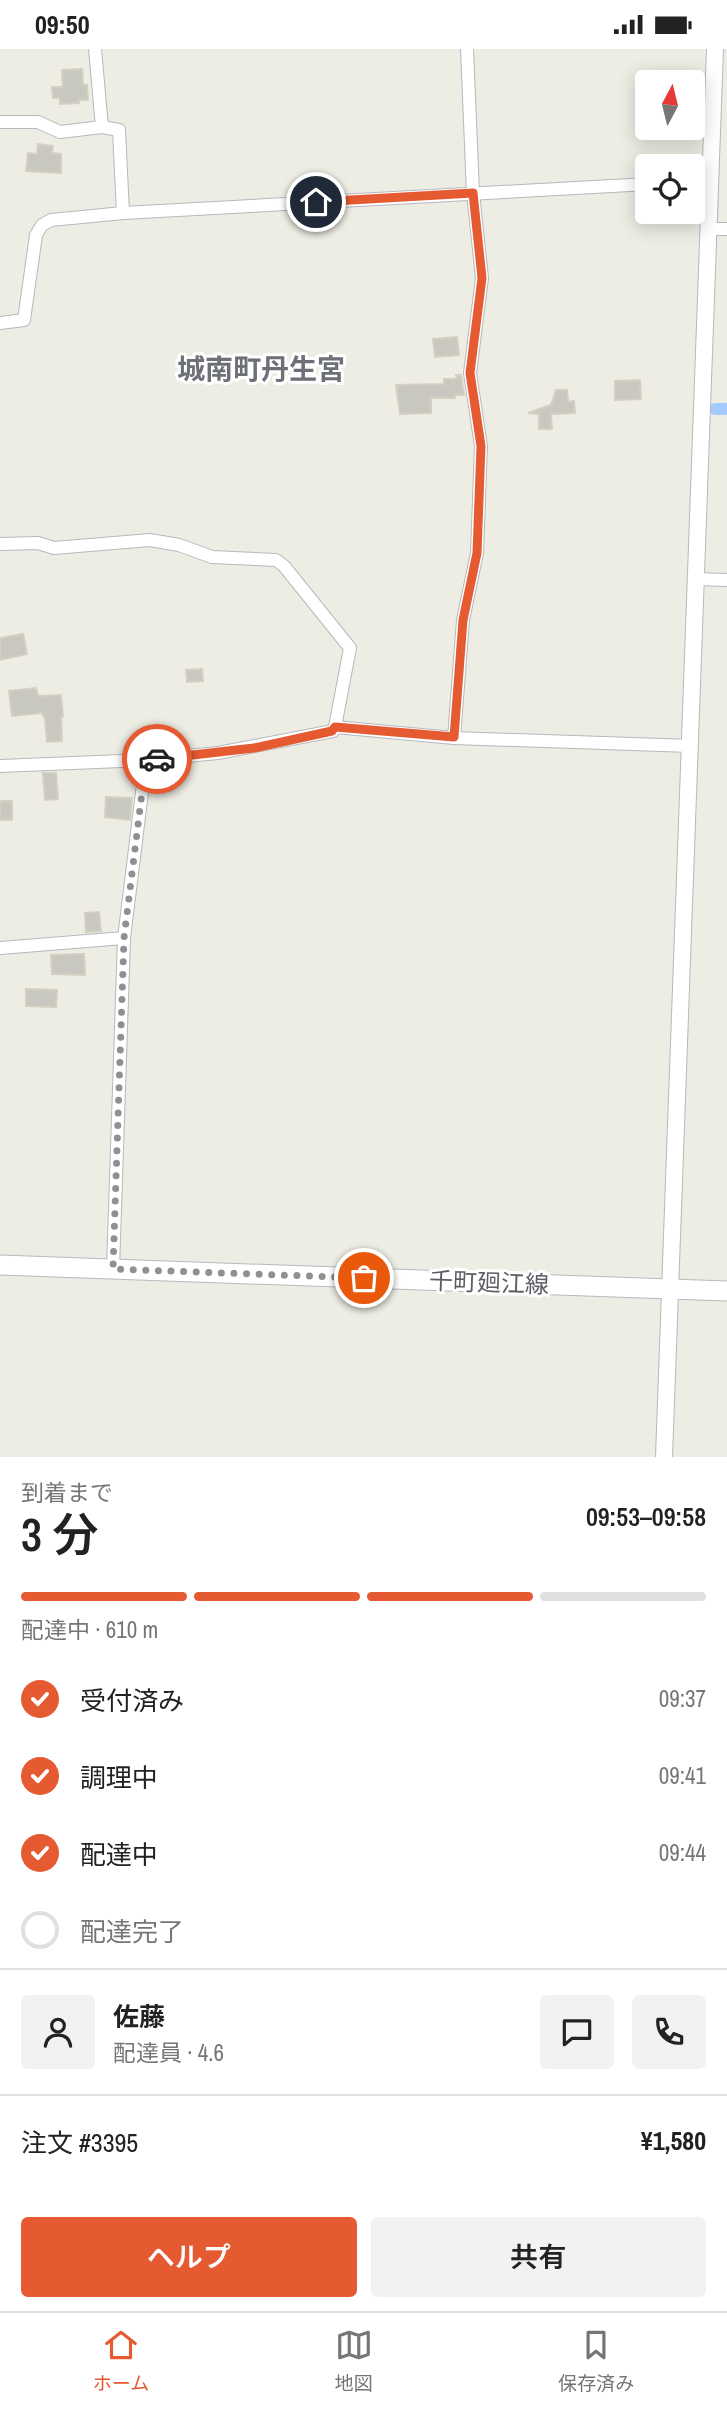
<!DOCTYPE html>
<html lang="ja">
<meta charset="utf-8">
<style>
:root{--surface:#fff;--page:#f2f2f2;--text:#222;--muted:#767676;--line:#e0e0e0;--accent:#e65a32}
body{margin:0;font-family:"Archivo Narrow","Noto Sans JP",sans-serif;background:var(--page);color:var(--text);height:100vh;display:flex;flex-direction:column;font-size:26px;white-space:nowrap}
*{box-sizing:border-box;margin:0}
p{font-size:23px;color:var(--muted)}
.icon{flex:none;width:38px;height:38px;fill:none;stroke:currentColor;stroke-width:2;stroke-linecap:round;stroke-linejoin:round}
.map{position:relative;height:1408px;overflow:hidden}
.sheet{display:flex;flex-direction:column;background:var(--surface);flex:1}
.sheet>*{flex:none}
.needle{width:46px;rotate:7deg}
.fabs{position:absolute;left:635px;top:21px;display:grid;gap:14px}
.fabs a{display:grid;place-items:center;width:70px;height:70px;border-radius:7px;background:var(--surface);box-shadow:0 4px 18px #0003;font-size:35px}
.pin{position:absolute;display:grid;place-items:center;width:60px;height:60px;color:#fff;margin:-30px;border:4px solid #fff;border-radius:50%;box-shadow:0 2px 7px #0007}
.courier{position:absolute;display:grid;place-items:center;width:70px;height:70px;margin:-35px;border:5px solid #e65a32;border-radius:50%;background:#fff;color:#222;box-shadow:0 2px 9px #0007}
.headline em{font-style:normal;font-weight:600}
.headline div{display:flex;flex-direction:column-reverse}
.headline{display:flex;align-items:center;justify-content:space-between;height:119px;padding:0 21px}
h1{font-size:46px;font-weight:600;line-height:52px}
.bar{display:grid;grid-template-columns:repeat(4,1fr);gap:10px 7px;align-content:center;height:84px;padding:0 21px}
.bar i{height:9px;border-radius:5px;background:var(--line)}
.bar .on{background:var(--accent)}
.bar p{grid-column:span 4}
.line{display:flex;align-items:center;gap:18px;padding:0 21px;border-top:2px solid var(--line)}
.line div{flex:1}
.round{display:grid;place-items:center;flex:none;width:74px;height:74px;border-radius:7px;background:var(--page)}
ol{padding:0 21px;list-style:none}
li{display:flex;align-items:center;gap:21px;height:77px}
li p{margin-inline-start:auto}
li .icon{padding:7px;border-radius:50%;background:var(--accent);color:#fff;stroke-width:4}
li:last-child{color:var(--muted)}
li i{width:38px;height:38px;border:4px solid var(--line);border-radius:50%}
.cta{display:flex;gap:14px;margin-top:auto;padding:14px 21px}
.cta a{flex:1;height:80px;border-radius:7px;background:var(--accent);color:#fff;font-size:28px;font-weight:600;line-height:80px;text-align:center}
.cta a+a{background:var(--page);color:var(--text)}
.status{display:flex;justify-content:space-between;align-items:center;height:49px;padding:0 35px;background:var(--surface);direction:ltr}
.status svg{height:19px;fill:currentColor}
.menu{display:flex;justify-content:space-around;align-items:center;height:98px;border-top:2px solid var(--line);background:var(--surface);font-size:19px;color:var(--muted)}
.menu a{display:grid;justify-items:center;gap:4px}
.menu .on{color:var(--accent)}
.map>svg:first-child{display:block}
</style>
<div class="status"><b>09:50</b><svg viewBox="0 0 49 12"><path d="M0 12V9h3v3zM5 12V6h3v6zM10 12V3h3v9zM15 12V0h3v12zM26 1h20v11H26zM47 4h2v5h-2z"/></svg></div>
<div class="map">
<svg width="727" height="1408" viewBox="0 0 727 1408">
<rect width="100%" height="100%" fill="#eeede4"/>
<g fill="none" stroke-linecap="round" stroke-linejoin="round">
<polyline stroke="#a5cafd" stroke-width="12" points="715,360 727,360"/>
</g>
<g fill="#c9c8c0" stroke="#d3d0c2" stroke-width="2">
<polygon points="82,20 83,36 87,36 88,51 79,51 79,54 60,55 60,49 53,49 52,38 63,38 62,21"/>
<polygon points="38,95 53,97 52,104 61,105 61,124 26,122 28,104 37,105"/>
<polygon points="457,288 459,306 435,308 433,290"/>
<polygon points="456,326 461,326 464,346 455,346 455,349 431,349 431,364 400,365 396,336 444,335 444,330 457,330"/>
<polygon points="640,331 641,350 615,351 615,332"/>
<polygon points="556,341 567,341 568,353 574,352 575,364 551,365 552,380 539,380 539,365 528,364 551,356"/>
<polygon points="23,585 27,605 0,611 0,589"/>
<polygon points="202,620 203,632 187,633 186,621"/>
<polygon points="36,639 38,647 61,646 63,668 61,668 62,692 47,693 45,670 42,664 12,667 9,642"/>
<polygon points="43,724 56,724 58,750 45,751"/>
<polygon points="106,748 132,749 130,771 105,768"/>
<rect x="0" y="752" width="12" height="19"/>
<polygon points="99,863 101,882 86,883 85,864"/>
<polygon points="84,905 85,926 52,925 51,906"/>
<polygon points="26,940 57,941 56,958 26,957"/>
</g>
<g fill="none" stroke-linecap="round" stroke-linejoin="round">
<g stroke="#b6b8be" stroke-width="14">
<g id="minor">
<polyline points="95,0 102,78"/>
<polyline points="0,73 38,73 60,83 102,78 119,81 123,164"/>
<polyline points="693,133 711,132"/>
<polyline points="709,180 727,180"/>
<polyline points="0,274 24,271 36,186 42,176 51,171 123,164 648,135"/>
<polyline points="0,495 38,494 54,499 150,491 179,496 212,508 276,511 284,517 350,599 335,678"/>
<polyline points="695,530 727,531"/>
<polyline points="454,689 463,571 477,504 481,397 470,324 482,229 473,144 467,0"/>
<polyline points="0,717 146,711 218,704 333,682 335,678 454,689 691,697"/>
<polyline points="0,899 124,889"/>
<polyline points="113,1220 124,889 146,711"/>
</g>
</g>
<g stroke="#b6b8be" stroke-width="18">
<polyline id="tertiary" points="664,1408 715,0"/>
</g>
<g stroke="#b7b9c0" stroke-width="21">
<polyline id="secondary" points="0,1216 727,1242"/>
</g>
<use href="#minor" stroke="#fff" stroke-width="12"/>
<use href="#tertiary" stroke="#fff" stroke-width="16"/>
<use href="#secondary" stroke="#fff" stroke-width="19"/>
</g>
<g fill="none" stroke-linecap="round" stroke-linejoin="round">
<polyline stroke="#8f9091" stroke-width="7" stroke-dasharray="0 12.6" points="157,710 146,711 124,889 113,1220 364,1229"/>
<polyline stroke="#e65a32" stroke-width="9" points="157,710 254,699 332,682 335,678 454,688 463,571 477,504 481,397 470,324 482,229 473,144 316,153"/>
</g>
<g text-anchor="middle" stroke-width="6" stroke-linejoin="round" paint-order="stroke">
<g font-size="24" fill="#5c5e64" stroke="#fff">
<text transform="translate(489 1234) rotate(2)" y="8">千町廻江線</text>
</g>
<g font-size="28" font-weight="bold" fill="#6d7076" stroke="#fff">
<text x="261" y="330">城南町丹生宮</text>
</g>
</g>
</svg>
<div class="fabs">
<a><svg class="needle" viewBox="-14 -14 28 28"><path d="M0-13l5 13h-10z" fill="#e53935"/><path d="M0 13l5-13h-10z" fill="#767676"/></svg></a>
<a><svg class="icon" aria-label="locate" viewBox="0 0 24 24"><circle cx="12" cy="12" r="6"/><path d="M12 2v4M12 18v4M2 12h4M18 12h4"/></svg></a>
</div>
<div class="pin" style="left:364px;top:1229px;background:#ea580c"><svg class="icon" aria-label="bag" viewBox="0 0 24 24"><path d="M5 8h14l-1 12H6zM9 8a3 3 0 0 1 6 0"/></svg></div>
<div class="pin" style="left:316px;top:153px;background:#1f2937"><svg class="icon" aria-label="home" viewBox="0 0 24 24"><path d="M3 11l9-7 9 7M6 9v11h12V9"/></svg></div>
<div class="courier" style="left:157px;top:710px"><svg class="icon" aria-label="car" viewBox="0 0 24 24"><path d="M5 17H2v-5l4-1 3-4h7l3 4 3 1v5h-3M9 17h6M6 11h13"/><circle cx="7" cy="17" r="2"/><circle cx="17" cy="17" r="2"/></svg></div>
</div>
<section class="sheet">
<div class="headline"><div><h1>3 分</h1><p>到着まで</p></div><em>09:53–09:58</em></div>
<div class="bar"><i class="on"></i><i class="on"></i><i class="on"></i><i></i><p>配達中 · 610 m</p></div>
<ol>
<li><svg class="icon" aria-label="check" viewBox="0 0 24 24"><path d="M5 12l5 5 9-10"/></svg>受付済み<p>09:37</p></li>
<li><svg class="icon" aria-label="check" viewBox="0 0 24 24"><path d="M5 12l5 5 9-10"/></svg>調理中<p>09:41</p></li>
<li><svg class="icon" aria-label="check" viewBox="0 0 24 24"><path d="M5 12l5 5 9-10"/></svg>配達中<p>09:44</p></li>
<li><i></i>配達完了</li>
</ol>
<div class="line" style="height:126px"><a class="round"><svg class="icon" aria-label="person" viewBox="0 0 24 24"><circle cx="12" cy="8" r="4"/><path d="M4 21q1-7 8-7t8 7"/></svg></a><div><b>佐藤</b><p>配達員 · 4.6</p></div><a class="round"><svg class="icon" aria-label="chat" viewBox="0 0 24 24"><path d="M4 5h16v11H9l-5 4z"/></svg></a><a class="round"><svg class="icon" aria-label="phone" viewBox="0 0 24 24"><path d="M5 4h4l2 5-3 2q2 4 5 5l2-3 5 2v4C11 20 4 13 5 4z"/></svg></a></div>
<div class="line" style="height:91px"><div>注文 #3395</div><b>¥1,580</b></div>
<div class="cta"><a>ヘルプ</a><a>共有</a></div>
</section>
<nav class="menu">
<a class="on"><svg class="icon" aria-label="home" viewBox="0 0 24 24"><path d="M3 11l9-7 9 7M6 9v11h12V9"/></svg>ホーム</a>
<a><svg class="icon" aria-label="map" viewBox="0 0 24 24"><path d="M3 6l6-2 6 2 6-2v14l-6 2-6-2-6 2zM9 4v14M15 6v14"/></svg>地図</a>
<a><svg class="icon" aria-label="saved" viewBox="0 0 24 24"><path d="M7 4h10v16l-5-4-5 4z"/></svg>保存済み</a>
</nav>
